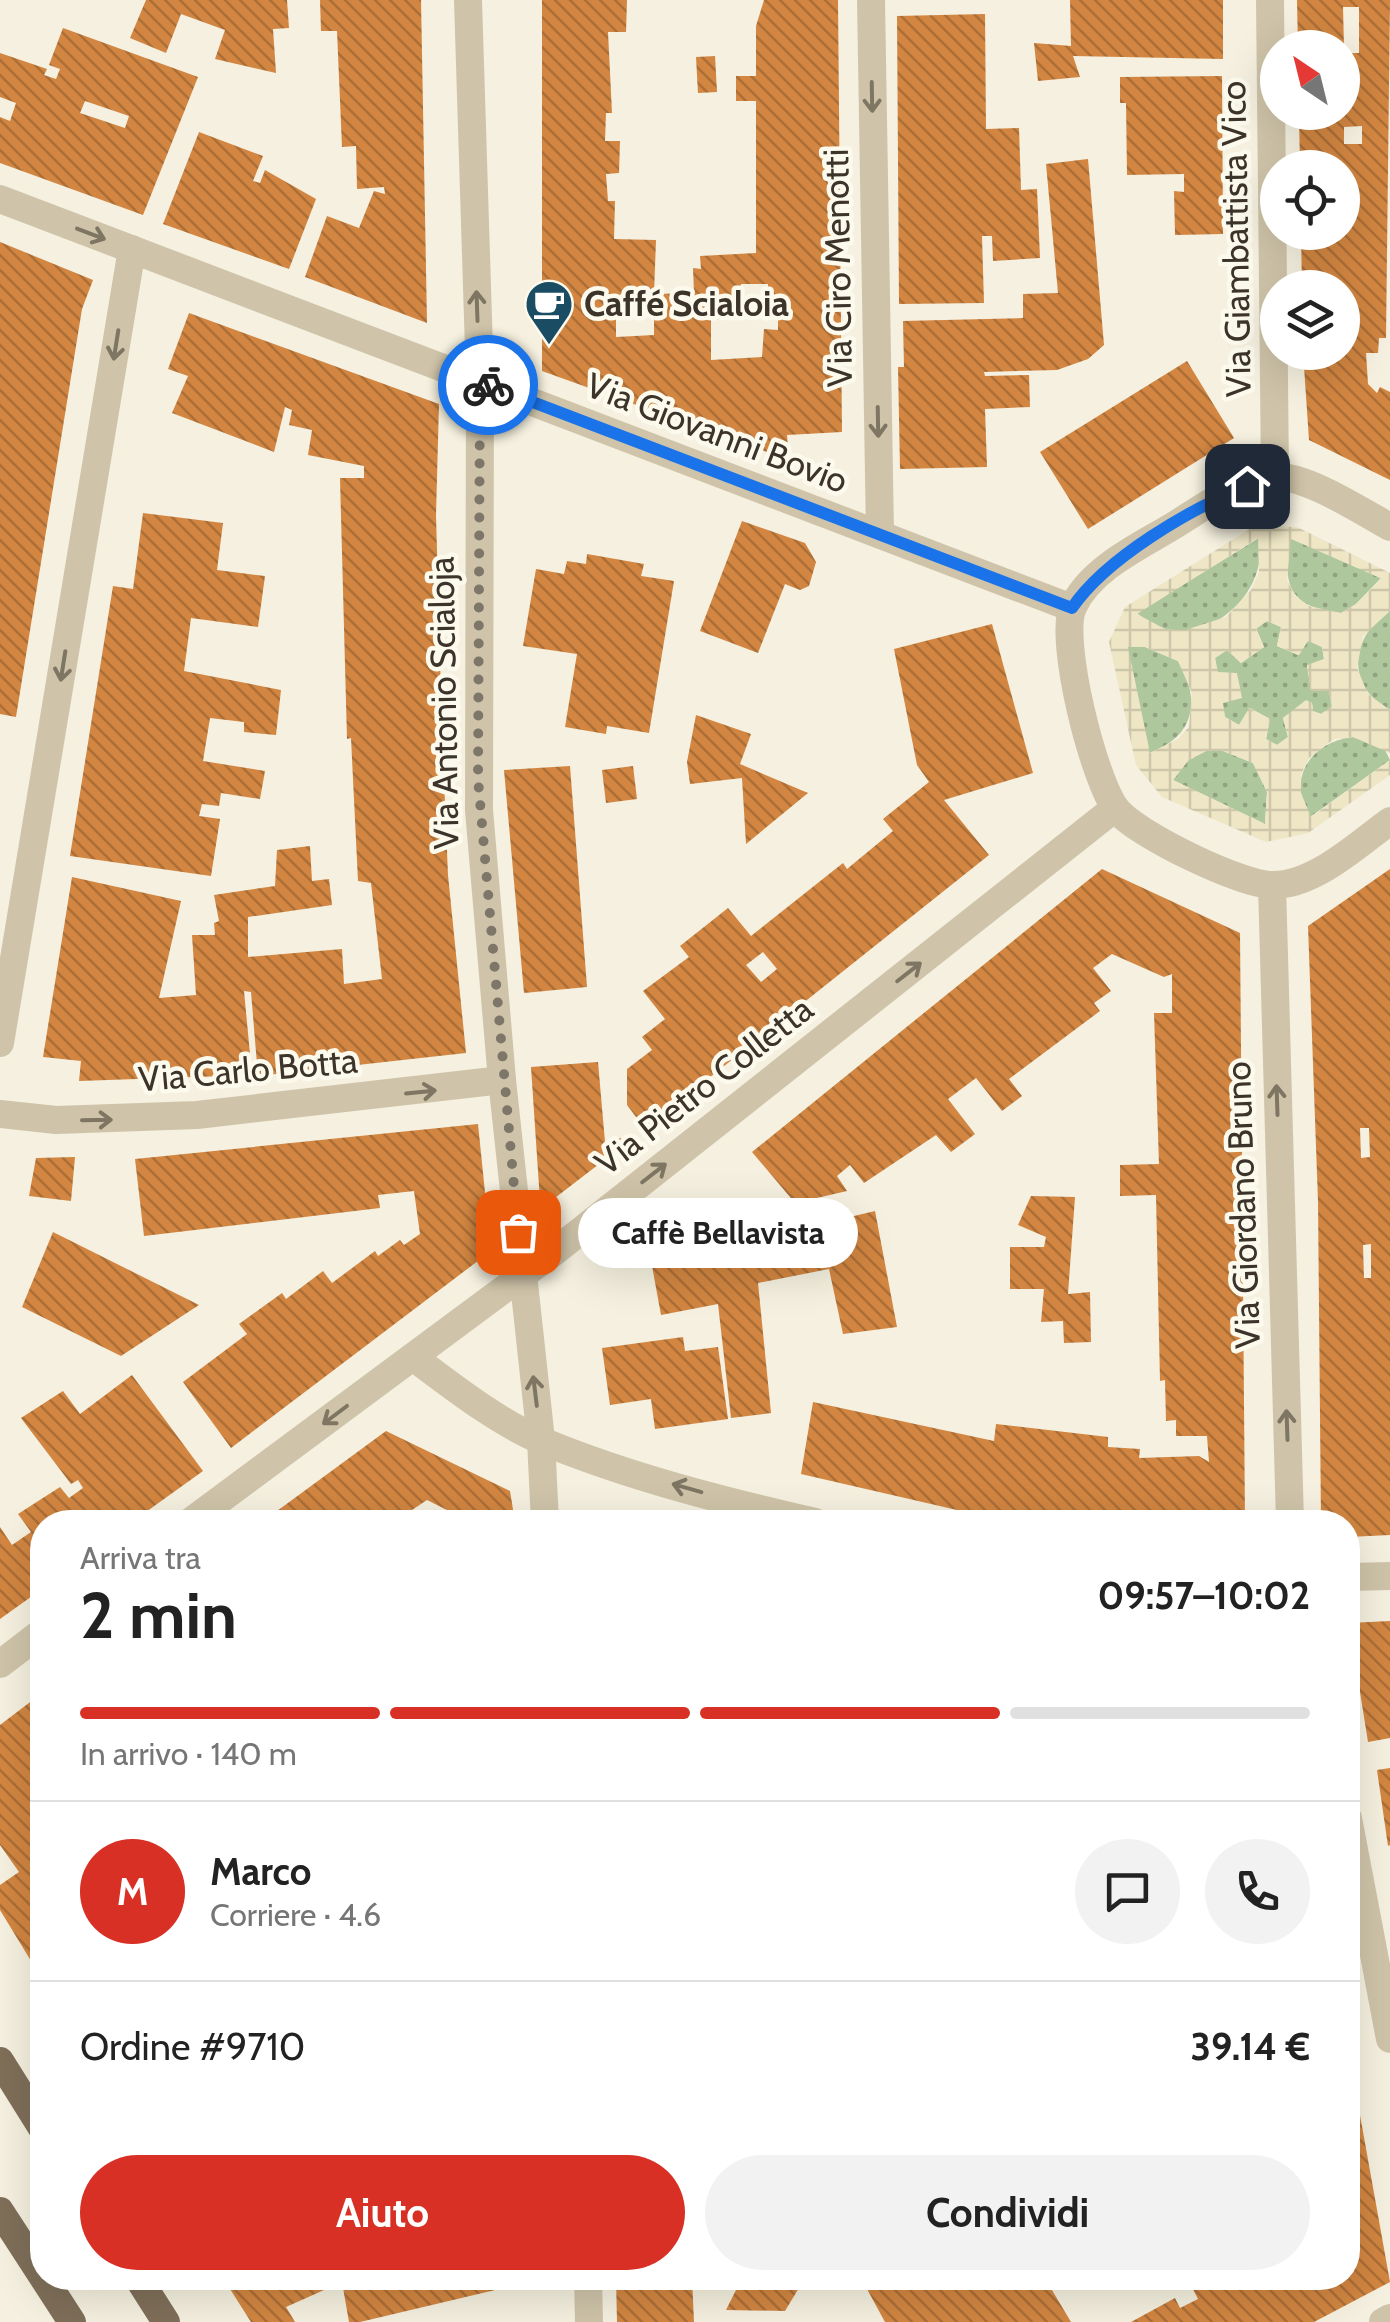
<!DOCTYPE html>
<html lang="it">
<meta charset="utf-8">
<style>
:root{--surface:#fff;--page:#f2f2f2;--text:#222;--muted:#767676;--line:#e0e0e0;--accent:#d93025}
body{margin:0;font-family:Cabin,sans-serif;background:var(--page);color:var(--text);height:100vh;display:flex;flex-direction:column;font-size:38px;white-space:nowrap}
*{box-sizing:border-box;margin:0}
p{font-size:32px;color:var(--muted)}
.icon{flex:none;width:55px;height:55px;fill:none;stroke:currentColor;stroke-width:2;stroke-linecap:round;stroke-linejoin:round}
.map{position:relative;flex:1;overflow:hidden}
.side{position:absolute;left:30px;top:1510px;width:1330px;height:780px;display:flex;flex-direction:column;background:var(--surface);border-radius:40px;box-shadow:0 10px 40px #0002}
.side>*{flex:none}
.needle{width:65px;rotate:325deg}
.tools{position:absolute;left:1260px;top:30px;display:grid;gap:20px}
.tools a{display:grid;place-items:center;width:100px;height:100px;border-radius:50%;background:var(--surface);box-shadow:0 10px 40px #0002;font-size:50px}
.pin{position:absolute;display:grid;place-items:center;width:85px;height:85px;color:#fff;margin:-42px;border-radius:20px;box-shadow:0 5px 15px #0006}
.courier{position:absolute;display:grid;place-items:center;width:100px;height:100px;margin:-50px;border:8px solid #1a73e8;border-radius:50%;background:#fff;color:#222;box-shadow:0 2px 12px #0007}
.bubble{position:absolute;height:70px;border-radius:35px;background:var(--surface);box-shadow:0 10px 40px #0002;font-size:32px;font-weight:700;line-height:70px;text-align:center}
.headline em{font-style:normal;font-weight:700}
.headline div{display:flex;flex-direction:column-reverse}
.headline{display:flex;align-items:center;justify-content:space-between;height:170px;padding:0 50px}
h1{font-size:65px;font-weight:700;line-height:75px}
.bar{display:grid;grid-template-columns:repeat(4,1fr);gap:15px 10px;align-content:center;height:120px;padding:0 50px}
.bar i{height:12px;border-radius:8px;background:var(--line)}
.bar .on{background:var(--accent)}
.bar p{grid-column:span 4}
.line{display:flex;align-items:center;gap:25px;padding:0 50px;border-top:2px solid var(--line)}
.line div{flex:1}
.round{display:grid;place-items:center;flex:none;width:105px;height:105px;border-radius:52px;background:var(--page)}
.cta{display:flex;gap:20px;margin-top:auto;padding:20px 50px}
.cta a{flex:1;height:115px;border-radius:60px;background:var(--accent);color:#fff;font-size:40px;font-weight:700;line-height:115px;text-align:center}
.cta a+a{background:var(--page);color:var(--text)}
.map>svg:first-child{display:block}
</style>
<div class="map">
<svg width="1390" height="2322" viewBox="0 0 1390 2322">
<defs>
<pattern id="grass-dots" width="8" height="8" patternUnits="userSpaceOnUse" patternTransform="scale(2.5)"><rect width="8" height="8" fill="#afc79d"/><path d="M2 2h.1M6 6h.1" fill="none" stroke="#90a280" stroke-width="1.8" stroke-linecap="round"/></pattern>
<pattern id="plaza-grid" width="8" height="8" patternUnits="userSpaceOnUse" patternTransform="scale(2.5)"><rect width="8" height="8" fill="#efe6c5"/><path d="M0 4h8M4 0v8" fill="none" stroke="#cec6a9"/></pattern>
<pattern id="building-back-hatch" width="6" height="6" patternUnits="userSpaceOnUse" patternTransform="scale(2.5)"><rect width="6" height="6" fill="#d28641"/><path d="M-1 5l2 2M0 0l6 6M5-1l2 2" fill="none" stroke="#ac6e37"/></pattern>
</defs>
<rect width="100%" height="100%" fill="#f5f0df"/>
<g fill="url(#grass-dots)">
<path d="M1259,538c12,63 -70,124 -122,75z"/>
<path d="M1291,538l90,40 -25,26 -15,9c-51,-5 -60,-28 -50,-75z"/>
<path d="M1390,611v99c-45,-23 -40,-74 0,-99z"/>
<polygon points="1267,621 1281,627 1277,646 1298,655 1308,640 1322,647 1324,659 1307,666 1311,690 1329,691 1332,707 1321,714 1313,711 1312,703 1306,701 1283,718 1288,737 1277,745 1266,739 1270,719 1250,708 1239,725 1225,717 1222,703 1229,699 1225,675 1217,672 1215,658 1227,650 1241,663 1264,647 1256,628"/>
<path d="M1127,646l18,1 33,14c24,40 16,76 -29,92z"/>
<path d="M1353,737l31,11 6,12 -80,57c-24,-39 1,-75 43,-80z"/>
<polygon points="1206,751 1223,751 1253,763 1267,792 1265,824 1173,780 1188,760"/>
</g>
<path fill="url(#plaza-grid)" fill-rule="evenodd" d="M1256,525l41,2 93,46v38l-27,25 -6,32 11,26 22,16v43l-37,-16 -19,2 -25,19 -8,16v19l10,24 79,-57v15l-82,58 -42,9 -104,-45 -26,-32 -27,-123 16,-35zM1258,538l1,34 -8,18 -25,27 -41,13 -20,-1 -28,-15zM1291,539l89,39 1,1 -25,25 -15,9 -32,-7 -14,-10 -8,-16zM1267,621l14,6 -4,19 22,9 9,-14 14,6 2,12 -17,6 4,26h18l3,15 -11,8 -8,-3 -1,-8 -6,-3 -23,18 5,19 -11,8 -11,-6 4,-20 -21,-11 -10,17 -14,-8 -2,-14 19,-5 -5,-25 -19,-1 -3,-14 12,-8 14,13 23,-16 -8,-18zM1128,647h17l33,14 14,32 -3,34 -11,12 -28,14zM1206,751h17l30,12 14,29 -2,32 -92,-44 15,-19z"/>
<g fill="url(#building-back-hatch)" fill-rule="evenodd">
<polygon points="146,0 287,0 289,28 273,29 276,73 215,59 225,30 181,14 166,53 130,38"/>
<polygon points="320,0 421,0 427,323 305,277 327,216 359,228 374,191 385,194 384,187 357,189 356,146 342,147 337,31 321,31"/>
<path d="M542,0h85l-1,32h-18l4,81h-6l-1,28h15l-1,32 -13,1 2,27h7l-1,38 42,1 -2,54 40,-1 -1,-25 8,1 -1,-13 56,-3v-152h-20v-25h20v-50l8,-26h74l4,432 -55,3 2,25 -247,-89zM741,284h27v29h10v17l-14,-1 -2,28 -51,3v-40l30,-2zM654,314v21l-38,2v-22z"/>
<polygon points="1070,0 1223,0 1223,59 1073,56 1080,77 1038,81 1034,43 1071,46"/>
<path d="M1297,0h93l-4,338h-7l-1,15h-12l2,31 9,9 3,-6 10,5v88l-81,-40 -6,-88h39v-64h-40l-1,-56h41v-64h-42l-1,-56h43v-59h17v-46h-16l1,41h-46zM1362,126v18h-18v-17z"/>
<polygon points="985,14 986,129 1019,128 1021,190 1037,189 1040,258 993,261 992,236 982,236 984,303 899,304 897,16"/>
<path d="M63,28l135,49 -55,138 -143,-52v-46l10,4 6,-18 -16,-6v-44l47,16 -3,6 12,4 4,-10 -11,-4zM85,101l44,15 -4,12 -45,-15z"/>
<polygon points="715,56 717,92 698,93 696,57"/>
<polygon points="1222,76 1223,234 1175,235 1174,191 1184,192 1184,174 1127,175 1126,103 1120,103 1120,77"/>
<polygon points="199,132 263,156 253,181 260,183 265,170 316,199 289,269 163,224"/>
<polygon points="1088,159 1104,345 1088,359 1057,370 984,372 985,376 1029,375 1030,407 985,409 987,467 900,469 898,367 904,367 903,321 1023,318 1023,294 1058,293 1046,164"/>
<polygon points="0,242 93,280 82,309 16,717 0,714"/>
<polygon points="189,313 439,404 436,515 442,730 448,875 466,1053 258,1076 251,992 244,991 252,1075 79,1081 81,1061 43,1057 72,877 181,901 159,998 196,995 192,935 215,935 214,923 219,921 214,895 275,886 277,850 310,846 312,881 329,879 332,905 248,917 248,957 342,949 344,984 382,979 371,883 358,881 351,738 347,739 340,478 364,478 364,466 308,455 312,430 289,425 292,410 285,407 274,452 172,413 188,376 168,369"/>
<polygon points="1187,361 1234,438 1088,529 1040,452"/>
<polygon points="143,513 223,523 217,570 265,576 258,627 191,618 184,671 281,690 276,735 244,732 244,722 210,718 203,761 265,771 260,799 221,793 219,806 202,804 199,816 220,819 211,876 70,856 113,586 133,589"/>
<polygon points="742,521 805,543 816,562 809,586 800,590 785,584 758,653 700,631"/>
<polygon points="587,554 644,564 641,576 674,581 649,733 607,726 606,734 565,727 577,654 523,646 536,569 564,574 567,561 586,564"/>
<path d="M992,624l41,149 -89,27 45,55 -344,274 -18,-24v-36l25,-19 -10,-13 23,-18 -22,-28 46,-34 -9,-11 48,-38 23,28 92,-73 4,6 46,-38 -10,-12 46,-37 -12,-17 -23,-116zM763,952l14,17 -16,13 -15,-17z"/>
<polygon points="696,715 751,734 740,764 808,793 746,844 742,778 690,784 687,762"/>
<polygon points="570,766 587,987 524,993 504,770"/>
<polygon points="633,766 637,799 606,803 602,770"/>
<polygon points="1102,869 1240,933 1245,1522 1052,1522 983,1516 801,1474 813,1402 994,1441 996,1424 1108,1437 1108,1447 1140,1449 1139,1458 1199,1456 1209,1462 1207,1436 1176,1436 1176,1420 1166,1421 1165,1380 1160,1381 1156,1195 1120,1196 1120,1165 1159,1164 1154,1013 1172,1013 1172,974 1164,977 1112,954 1093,968 1111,991 1094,1003 1100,1011 1009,1079 1022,1096 1002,1111 976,1078 948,1099 975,1134 951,1152 936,1135 864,1183 850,1165 837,1176 847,1191 795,1203 752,1152"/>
<path d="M1390,869v666l-42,2v-15h-27l-3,-321 -10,-275zM1360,1128h9l1,29 -9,1zM1371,1244v34h-7l-1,-33z"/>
<polygon points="598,1062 605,1142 621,1138 625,1144 551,1201 540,1201 531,1067"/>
<polygon points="478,1124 491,1251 231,1448 183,1382 247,1334 239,1324 282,1293 286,1299 323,1271 332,1283 375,1251 378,1256 400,1240 404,1245 420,1234 414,1191 378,1195 380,1208 144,1236 135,1159"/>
<polygon points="75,1157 71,1201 29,1196 36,1158"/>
<polygon points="1031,1196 1075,1197 1068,1294 1090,1292 1091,1342 1064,1343 1063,1321 1041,1322 1044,1289 1010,1289 1010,1247 1044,1247 1046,1237 1018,1225"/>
<polygon points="691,1201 704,1233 747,1224 750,1233 829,1216 829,1222 875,1211 897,1327 843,1334 829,1269 758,1283 771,1413 731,1418 718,1304 661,1315 648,1244 651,1233"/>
<polygon points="53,1232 199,1305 121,1356 22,1307"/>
<polygon points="683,1337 685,1351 718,1347 728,1419 655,1429 651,1399 610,1405 602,1348"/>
<polygon points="132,1375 203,1471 132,1522 42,1522 42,1589 0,1619 0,1527 12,1545 31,1532 18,1514 60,1487 69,1498 83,1488 78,1480 71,1484 21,1418 63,1391 80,1414"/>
<polygon points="386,1431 510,1491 515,1522 449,1522 447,1510 427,1500 394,1522 262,1522"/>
<polygon points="1390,1621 1390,1738 1368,1742 1349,1623"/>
<polygon points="42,1693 42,1979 0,1910 0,1885 19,1872 0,1845 0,1725"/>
<polygon points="1390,1768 1390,1845 1388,1846 1377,1770"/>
<polygon points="1349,2054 1390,2282 1314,2322 1131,2322 1175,2298 1180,2308 1198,2299 1187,2278 1348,2278"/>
<polygon points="223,2278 542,2278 542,2279 360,2322 349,2322 342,2282 286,2307 295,2322 251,2322"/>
<polygon points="616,2278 692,2278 694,2322 617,2322"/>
<polygon points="742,2278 805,2278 785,2311 726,2310"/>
<polygon points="861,2278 1051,2278 1046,2280 1071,2322 885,2322"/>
</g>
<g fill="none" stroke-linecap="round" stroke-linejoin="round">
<g stroke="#cfc4a9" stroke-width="28">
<polyline points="468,0 480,382 479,810 502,1080 541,1440 545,1522"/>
<polyline points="871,0 880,534"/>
<polyline points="1270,0 1275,476"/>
<polyline points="0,199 1072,608"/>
<path d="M1390,527c-27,-15 -87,-54 -117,-50 -34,5 -67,28 -95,46 -35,22 -87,44 -105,84 -15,32 21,175 44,203 19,24 124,75 155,75 42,1 86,-41 118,-64"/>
<polyline points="1272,885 1290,1522"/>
<polyline points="0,1043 132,249"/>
<polyline points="0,1114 56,1120 197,1115 502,1080"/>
<path d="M413,1357c40,30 83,64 129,84 87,36 182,60 273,81"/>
<polyline points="190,1522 554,1252 1115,808"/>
<polyline points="1348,1577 1390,1576"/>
<polyline points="0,1664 42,1632"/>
<polyline points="1348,1818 1390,2039"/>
<polyline points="588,2278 589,2322"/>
<polyline points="1383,2322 1390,2318"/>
</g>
<g stroke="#7f6f59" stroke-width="28">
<polyline points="0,2061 42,2128"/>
<polyline points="0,2211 72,2322"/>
<polyline points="138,2278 166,2322"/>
</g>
</g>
<defs><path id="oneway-shaft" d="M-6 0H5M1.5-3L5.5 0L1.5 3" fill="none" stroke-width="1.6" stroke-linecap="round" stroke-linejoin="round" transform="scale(2.5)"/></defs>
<g stroke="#7e7563">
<use href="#oneway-shaft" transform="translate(872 97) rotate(89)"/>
<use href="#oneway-shaft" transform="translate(91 234) rotate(21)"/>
<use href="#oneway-shaft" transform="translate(477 306) rotate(-92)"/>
<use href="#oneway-shaft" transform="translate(116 345) rotate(99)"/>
<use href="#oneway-shaft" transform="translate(878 422) rotate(89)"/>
<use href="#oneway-shaft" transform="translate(63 666) rotate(99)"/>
<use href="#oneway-shaft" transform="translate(909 972) rotate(-38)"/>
<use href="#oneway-shaft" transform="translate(421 1092) rotate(-6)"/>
<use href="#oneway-shaft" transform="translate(1277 1100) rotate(-92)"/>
<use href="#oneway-shaft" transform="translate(97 1120) rotate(-1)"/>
<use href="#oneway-shaft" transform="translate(654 1173) rotate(-38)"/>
<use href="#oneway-shaft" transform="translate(535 1391) rotate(-97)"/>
<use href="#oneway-shaft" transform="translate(335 1415) rotate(143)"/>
<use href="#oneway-shaft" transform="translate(1287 1425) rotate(-92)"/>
<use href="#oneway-shaft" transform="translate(687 1488) rotate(-164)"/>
</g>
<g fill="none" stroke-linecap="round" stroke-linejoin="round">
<polyline stroke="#7d7669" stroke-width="10" stroke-dasharray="0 18" points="488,385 480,382 478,779 518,1232"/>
<path stroke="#1a73e8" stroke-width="12" d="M488,385l584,223c34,-50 118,-99 175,-122"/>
</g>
<defs>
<g id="cafe-pin" transform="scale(2.5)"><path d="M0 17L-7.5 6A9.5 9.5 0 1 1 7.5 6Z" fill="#1a4d63" stroke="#fcf9ed"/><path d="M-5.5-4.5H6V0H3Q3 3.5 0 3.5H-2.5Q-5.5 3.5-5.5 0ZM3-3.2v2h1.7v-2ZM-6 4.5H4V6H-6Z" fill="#fff"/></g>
</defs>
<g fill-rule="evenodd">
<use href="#cafe-pin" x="549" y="304"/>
</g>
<g text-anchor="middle" stroke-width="9" stroke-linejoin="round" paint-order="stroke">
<g font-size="35" fill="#3c342a" stroke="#fcf9ed">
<text transform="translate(1236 239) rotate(-91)" y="12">Via Giambattista Vico</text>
<text transform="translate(838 268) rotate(-91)" y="12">Via Ciro Menotti</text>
<text transform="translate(717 433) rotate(21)" y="12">Via Giovanni Bovio</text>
<text transform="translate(444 703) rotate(-91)" y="12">Via Antonio Scialoja</text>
<text transform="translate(248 1070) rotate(-5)" y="12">Via Carlo Botta</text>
<text transform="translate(704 1086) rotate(-38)" y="12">Via Pietro Colletta</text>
<text transform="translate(1243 1205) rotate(-92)" y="12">Via Giordano Bruno</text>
</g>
<g font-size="35" font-weight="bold" fill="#3c342a" stroke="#fcf9ed" text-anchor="start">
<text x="584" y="316">Caffé Scialoia</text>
</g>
</g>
</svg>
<div class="tools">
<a><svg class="needle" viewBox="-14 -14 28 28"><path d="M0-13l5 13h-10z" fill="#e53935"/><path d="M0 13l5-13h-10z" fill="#767676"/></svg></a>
<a><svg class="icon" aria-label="locate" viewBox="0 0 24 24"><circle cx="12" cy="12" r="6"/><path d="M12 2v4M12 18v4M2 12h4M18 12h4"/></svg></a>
<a><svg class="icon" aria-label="layers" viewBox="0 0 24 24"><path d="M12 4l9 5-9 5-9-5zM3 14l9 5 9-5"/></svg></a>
</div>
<div class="pin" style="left:518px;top:1232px;background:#ea580c"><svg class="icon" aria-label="bag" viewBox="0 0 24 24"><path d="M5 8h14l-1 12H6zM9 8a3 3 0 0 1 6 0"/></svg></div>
<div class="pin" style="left:1247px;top:486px;background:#1f2937"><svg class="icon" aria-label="home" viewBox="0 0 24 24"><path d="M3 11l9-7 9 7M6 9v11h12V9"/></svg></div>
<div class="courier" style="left:488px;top:385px"><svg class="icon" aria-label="bike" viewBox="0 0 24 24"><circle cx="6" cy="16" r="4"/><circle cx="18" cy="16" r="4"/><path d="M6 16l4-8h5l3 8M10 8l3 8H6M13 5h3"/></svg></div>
<div class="bubble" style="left:578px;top:1198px;width:280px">Caffè Bellavista</div>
<section class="side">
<div class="headline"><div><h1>2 min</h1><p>Arriva tra</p></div><em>09:57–10:02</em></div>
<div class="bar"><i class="on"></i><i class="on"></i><i class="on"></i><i></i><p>In arrivo · 140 m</p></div>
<div class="line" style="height:180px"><b class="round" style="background:var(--accent);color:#fff">M</b><div><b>Marco</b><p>Corriere · 4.6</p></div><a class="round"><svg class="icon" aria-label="chat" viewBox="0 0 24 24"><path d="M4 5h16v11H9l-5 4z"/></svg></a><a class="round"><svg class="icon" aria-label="phone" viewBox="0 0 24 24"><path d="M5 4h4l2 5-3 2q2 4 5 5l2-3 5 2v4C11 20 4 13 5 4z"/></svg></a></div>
<div class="line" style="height:130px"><div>Ordine #9710</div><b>39.14 €</b></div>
<div class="cta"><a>Aiuto</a><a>Condividi</a></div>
</section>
</div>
